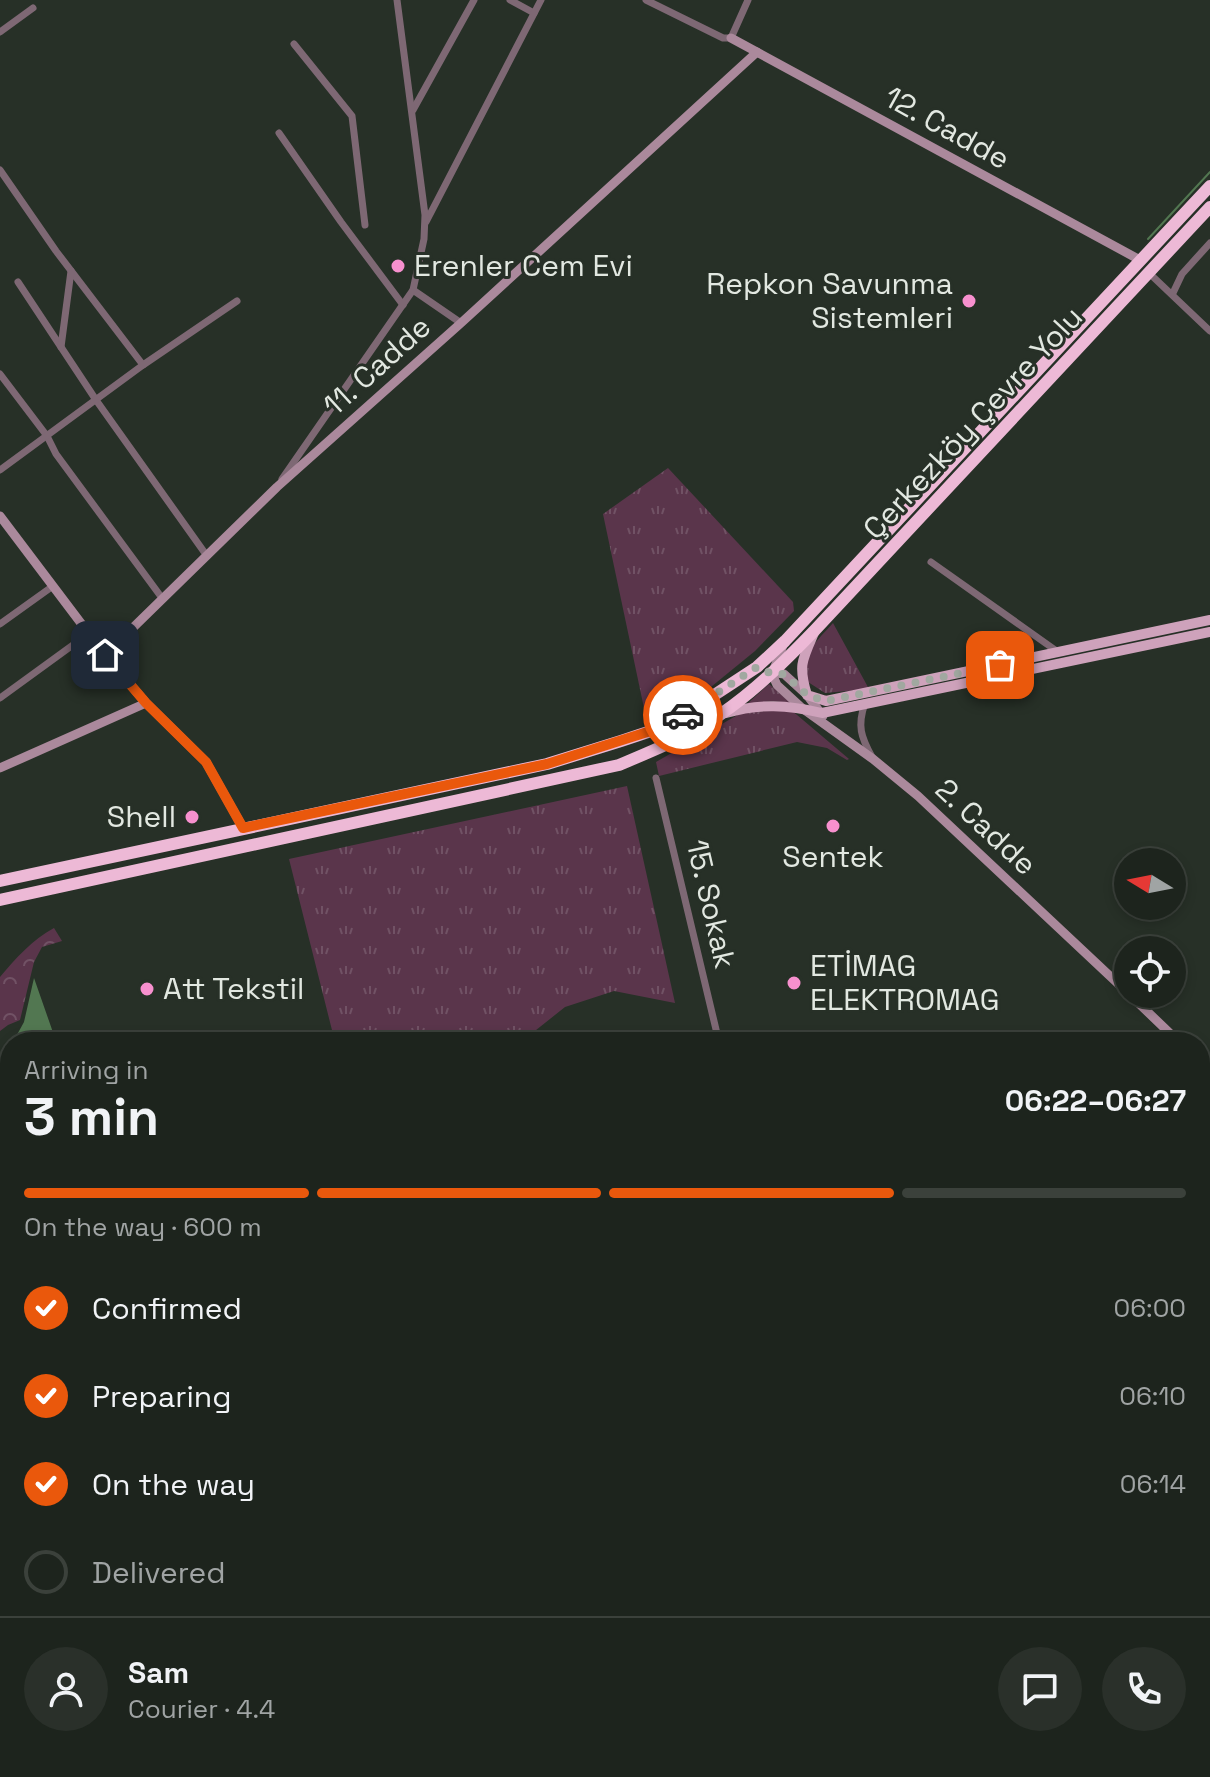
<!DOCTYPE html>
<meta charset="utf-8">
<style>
:root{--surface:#1d241d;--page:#2a302a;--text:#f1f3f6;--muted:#a0a4a4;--line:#3b413b;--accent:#ea580c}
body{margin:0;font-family:"Space Grotesk",sans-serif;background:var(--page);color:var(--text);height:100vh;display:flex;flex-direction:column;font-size:30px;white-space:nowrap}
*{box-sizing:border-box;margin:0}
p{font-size:26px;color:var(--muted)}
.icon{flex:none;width:44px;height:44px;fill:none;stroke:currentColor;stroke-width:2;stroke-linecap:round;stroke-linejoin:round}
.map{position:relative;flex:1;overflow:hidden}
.side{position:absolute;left:0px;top:1032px;width:1210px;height:746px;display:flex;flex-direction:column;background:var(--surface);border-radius:32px 32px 0 0;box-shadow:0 4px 12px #0003,0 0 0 2px var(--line)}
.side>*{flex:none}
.needle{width:52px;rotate:280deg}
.tools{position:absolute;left:1114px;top:848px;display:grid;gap:16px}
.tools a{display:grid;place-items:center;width:72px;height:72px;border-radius:50%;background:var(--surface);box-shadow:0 4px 12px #0003,0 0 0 2px var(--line);font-size:40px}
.pin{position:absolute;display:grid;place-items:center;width:68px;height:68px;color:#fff;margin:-34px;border-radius:16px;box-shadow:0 4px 12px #0006}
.courier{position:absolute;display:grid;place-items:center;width:80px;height:80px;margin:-40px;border:6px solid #ea580c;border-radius:50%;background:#fff;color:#222;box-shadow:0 2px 10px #0007}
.summary em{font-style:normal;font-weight:700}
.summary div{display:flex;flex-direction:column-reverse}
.summary{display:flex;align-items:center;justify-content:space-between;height:136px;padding:0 24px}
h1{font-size:52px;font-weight:700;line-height:60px}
.bar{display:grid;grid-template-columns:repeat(4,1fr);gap:12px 8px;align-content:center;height:96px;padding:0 24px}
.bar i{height:10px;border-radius:6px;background:var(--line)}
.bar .active{background:var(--accent)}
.bar p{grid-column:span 4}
.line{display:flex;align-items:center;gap:20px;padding:0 24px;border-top:2px solid var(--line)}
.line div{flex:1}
.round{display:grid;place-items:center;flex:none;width:84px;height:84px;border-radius:42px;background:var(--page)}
ol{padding:0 24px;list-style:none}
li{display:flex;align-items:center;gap:24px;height:88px}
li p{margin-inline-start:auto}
li .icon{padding:8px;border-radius:50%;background:var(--accent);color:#fff;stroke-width:4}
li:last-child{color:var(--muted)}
li i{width:44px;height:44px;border:4px solid var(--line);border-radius:50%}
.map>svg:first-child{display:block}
</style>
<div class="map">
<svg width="1210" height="1777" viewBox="0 0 1210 1777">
<defs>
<pattern id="grass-tufts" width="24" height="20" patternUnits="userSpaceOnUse" patternTransform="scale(2)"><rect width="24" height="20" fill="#5a354b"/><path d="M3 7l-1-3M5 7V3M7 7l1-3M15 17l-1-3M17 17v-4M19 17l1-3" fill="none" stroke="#715265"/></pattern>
<pattern id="forest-crowns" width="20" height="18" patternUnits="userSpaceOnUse" patternTransform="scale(2)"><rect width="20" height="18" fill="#5a354b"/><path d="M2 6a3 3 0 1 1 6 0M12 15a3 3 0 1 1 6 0" fill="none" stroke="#715265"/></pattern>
</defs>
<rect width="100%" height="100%" fill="#273027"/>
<g fill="url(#grass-tufts)">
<polygon points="668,468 793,602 794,611 755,651 706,691 659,717 644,708 603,514"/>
<path d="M833,623l36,66 -44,4 -17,-11c-8,-28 7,-39 25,-59z"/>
<polygon points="769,684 791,703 772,701 747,704"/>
<polygon points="790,709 849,759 847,760 827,748 797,742 659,776 656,762 741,713"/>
<polygon points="627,786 675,1003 614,991 565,1007 521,1042 335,1042 289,859"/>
<polygon points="203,1768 244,1768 242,1777 202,1777"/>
</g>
<g fill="url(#forest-crowns)">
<path d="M54,928l8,13 -20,6 -8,15 -14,58 -12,5 -8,6v-54c16,-19 32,-37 54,-49z"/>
<polygon points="0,1123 2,1128 10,1125 10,1171 0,1156"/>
<path d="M0,1187l10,4v63c-10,-14 -8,-25 0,-41l-5,-10 -5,8z"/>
</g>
<g fill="#527751">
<polygon points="34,978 56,1041 13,1042 24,1022"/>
<polygon points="10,1047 10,1091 0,1088 0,1082 3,1080"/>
</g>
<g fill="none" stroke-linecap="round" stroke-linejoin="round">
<polyline stroke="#527751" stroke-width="2" points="1148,239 1210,172"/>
<g stroke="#7e6874" stroke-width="7">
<polyline points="510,0 534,13"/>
<polyline points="646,0 723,38 731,38 748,0"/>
<polyline points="0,32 33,8"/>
<polyline points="294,44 352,116 365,225"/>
<polyline points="413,110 474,0"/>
<polyline points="279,133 341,222 403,305"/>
<polyline points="0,170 56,251 143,365"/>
<polyline points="426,222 541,0"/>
<polyline points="1149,273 1210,331"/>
<polyline points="18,282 96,400 207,556"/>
<polyline points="413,290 461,323"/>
<polyline points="1173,293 1182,274 1210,243"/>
<polyline points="61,347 71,271"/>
<polyline points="0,374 47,436 56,454 162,598"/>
<polyline points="0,470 143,365 237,301"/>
<polyline points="282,479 413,290 424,239 425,215 397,0"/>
<polyline points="931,562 1058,652"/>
<polyline points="0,624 53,586"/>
<polyline points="0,698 88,634"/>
<path d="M865,703c-8,23 -4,34 7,54"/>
<polyline points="656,778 719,1042"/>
<polyline points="1200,1216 1210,1209"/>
<polyline points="1200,1334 1210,1328"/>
<polyline points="0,1433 10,1419"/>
<polyline points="0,1510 10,1523"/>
<polyline points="0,1564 10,1557"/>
<polyline points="0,1677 10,1669"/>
<polyline points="0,1688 10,1681"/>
<polyline points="104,1768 105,1777"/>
<polyline points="302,1777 305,1768"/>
<polyline points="716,1777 721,1768"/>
</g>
<g stroke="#ab899c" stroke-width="9">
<polyline points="731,38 1140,260"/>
<polyline points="0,516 105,655 146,703 206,762 243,828"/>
<polyline points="784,643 772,674 777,685 802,708 873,759 918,796 1128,993"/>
<polyline points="105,655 277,487 461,323 757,52"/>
<polyline points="769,672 784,674 807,695 823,716"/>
<polyline points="0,768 146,703"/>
<polyline points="1129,994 1179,1042"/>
<polyline points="1200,1062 1210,1071"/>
<polyline points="1200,1190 1210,1182"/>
<polyline points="0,1267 10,1275"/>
<polyline points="0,1282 10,1288"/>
<polyline points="1080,1768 1087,1777"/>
<polyline points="1107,1768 1114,1777"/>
<polyline points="428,1777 430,1768"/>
</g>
<g stroke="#cea2bb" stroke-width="10">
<path d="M814,633c-12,27 -16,33 -7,62l19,6 384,-81"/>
<path d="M726,713c33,-10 62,-8 96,0l388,-81"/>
</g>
<g stroke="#edb9d6" stroke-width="12">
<polyline points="0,881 547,764 621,741 663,727 693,709 757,667 785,641 1210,186"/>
<path d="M0,900l619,-135c35,-15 71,-29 102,-51 35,-24 64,-53 94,-84l395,-423"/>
</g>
</g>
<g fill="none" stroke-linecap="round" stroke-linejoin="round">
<polyline stroke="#a1a8a0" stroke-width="8" stroke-dasharray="0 14.4" points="683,715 757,667 772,674 784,674 807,695 826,701 1000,665"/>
<polyline stroke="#ea580c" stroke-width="10" points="105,655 146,703 206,762 243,828 547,764 663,727 683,715"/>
</g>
<g fill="#f790ce" stroke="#273027" stroke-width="3">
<circle cx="398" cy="266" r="8"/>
<circle cx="969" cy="301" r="8"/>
<circle cx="192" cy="817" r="8"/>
<circle cx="833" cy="826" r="8"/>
<circle cx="794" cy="983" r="8"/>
<circle cx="147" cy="989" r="8"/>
</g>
<g text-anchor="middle" stroke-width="6" stroke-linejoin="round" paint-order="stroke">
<g font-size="30" fill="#e2e8e1" stroke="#273027">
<text transform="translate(947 128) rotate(29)" y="10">12. Cadde</text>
<text transform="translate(377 366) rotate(-42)" y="10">11. Cadde</text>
<text transform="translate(973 423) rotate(-47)" y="10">Çerkezköy Çevre Yolu</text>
<text transform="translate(986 827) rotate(43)" y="10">2. Cadde</text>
<text transform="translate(711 904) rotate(77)" y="10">15. Sokak</text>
</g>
<g font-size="30" fill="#e2e8e1" stroke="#273027" text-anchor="start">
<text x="414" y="276">Erenler Cem Evi</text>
<text x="953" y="294" text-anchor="end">Repkon Savunma<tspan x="953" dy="34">Sistemleri</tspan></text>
<text x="176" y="827" text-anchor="end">Shell</text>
<text x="833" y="867" text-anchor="middle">Sentek</text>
<text x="810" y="976">ETİMAG<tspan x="810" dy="34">ELEKTROMAG</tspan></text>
<text x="163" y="999">Att Tekstil</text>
</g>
</g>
</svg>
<div class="tools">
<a><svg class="needle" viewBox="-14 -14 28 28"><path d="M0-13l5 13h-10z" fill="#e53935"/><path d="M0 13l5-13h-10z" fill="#a0a4a4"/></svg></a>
<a><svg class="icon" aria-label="locate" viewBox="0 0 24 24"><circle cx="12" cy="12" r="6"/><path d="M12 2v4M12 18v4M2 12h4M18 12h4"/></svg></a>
</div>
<div class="pin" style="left:1000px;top:665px;background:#ea580c"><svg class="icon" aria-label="bag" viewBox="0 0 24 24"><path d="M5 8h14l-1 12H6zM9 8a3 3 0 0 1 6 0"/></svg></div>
<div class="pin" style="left:105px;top:655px;background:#1f2937"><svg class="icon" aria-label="home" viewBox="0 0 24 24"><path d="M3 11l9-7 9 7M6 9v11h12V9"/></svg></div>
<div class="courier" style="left:683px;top:715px"><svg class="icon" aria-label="car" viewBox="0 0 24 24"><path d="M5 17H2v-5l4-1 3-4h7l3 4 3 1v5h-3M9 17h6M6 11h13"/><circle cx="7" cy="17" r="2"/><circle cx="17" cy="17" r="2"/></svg></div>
<section class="side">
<div class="summary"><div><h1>3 min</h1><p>Arriving in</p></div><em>06:22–06:27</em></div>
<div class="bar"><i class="active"></i><i class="active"></i><i class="active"></i><i></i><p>On the way · 600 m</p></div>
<ol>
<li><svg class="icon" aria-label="check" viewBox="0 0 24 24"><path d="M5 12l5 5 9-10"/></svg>Confirmed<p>06:00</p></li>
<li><svg class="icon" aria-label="check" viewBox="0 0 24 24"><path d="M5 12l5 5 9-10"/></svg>Preparing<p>06:10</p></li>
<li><svg class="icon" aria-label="check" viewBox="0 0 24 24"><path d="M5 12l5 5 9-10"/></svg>On the way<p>06:14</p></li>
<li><i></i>Delivered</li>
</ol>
<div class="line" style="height:144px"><a class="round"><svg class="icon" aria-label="person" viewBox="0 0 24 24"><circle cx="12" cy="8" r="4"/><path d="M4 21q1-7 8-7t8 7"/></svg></a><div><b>Sam</b><p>Courier · 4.4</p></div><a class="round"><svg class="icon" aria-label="chat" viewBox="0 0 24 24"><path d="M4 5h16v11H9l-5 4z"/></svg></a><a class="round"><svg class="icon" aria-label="phone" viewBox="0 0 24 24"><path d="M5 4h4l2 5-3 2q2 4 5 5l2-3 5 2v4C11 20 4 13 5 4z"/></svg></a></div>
</section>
</div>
